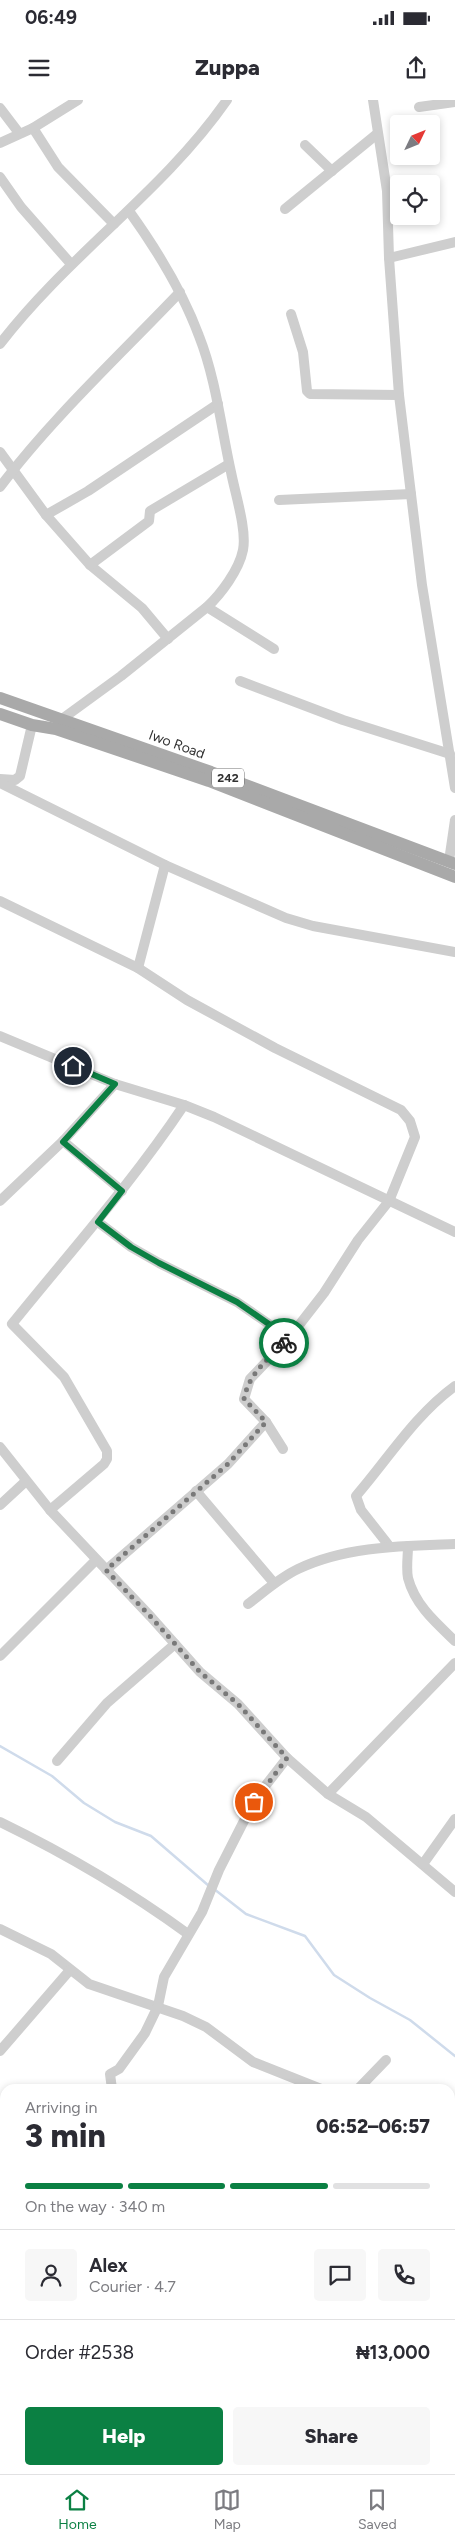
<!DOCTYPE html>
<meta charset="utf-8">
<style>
:root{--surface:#fff;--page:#f7f7f7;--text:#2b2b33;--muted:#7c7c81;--line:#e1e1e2;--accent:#0b8043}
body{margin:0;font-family:Figtree,sans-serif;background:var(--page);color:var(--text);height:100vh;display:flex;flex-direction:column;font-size:19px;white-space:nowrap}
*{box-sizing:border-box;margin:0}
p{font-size:16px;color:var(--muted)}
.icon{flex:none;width:28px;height:28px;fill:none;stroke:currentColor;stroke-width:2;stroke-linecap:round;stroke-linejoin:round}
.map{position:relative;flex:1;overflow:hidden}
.drawer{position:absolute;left:0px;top:1984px;width:455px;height:391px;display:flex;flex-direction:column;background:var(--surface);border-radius:15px 15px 0 0;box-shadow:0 2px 8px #0003}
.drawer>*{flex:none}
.needle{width:32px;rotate:47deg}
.tools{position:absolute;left:390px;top:15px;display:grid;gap:10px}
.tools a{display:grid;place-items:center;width:50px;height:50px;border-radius:5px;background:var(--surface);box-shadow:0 2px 8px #0003;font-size:25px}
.pin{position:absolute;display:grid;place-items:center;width:42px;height:42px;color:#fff;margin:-21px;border:2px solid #fff;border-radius:50%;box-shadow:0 1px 5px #0007}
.courier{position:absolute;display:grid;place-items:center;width:50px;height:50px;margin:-25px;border:4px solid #0b8043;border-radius:50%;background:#fff;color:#222;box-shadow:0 1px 6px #0007}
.head em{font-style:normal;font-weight:800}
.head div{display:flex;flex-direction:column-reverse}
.head{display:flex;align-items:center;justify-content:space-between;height:85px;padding:0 25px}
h1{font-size:32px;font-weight:800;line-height:38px}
.bar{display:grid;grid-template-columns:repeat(4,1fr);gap:8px 5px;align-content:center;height:60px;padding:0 25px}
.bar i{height:6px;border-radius:4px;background:var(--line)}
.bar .active{background:var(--accent)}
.bar p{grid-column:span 4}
.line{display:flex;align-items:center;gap:12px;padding:0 25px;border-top:1px solid var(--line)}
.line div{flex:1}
.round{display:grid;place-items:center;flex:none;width:52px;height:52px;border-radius:5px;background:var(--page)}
.action{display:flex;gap:10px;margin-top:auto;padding:10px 25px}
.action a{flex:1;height:58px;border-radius:5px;background:var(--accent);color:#fff;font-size:20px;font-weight:800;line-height:58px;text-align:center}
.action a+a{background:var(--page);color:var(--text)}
.status{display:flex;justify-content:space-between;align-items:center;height:35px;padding:0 25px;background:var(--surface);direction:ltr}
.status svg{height:14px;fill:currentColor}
header{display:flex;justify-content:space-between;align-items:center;height:65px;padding:0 25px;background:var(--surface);font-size:22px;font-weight:800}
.menu{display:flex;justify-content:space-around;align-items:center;height:70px;border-top:1px solid var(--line);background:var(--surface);font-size:14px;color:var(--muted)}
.menu a{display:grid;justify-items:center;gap:2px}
.menu .active{color:var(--accent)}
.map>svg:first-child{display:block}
</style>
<div class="status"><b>06:49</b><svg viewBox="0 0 49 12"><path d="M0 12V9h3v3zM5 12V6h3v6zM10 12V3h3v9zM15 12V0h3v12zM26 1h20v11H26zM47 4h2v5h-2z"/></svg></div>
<header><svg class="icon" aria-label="menu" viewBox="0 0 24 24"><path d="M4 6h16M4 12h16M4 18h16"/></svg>Zuppa<svg class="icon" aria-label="share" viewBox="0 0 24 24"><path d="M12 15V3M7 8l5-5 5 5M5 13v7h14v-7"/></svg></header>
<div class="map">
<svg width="455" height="2374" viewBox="0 0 455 2374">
<rect width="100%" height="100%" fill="#fff"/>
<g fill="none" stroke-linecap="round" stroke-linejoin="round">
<g stroke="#cfdbeb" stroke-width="2.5">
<polyline points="0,1646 52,1676 84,1703 115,1722 151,1736 209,1786"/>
<polyline points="214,1789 246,1814 305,1836 334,1875 370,1898 410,1920 455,1956"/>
</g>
<g stroke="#cecece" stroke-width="10">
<polyline points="373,0 387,91 389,158 399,295 422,485 455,688"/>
<polyline points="419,7 455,2"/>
<polyline points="0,8 19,33"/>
<polyline points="33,28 58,67 114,124"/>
<polyline points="0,43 33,28 78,0"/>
<polyline points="305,45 332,71"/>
<polyline points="0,77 21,107 71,164"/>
<polyline points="285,109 377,34"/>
<polyline points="389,158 455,142"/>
<polyline points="291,214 303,252 307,291 310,294 399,295"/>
<path d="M0,244c68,-89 163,-152 227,-244"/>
<polyline points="0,352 46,415 90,465 142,508 168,539"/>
<path d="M0,387c51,-68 121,-133 180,-195"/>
<polyline points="279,400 411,394"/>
<polyline points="46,415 88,391 218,304"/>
<polyline points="90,465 149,421 150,411 229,364"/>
<polyline points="207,507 274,549"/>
<polyline points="240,581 343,620 450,654"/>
<path d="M62,619l59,-43 86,-69c14,-13 32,-37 36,-57 4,-20 -8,-57 -12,-78 -10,-45 -15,-93 -32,-136 -17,-46 -42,-86 -70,-125"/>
<polyline points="0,679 15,680 20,676 32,625"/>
<polyline points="0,683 165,765 286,818 313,826 455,852"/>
<polyline points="449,761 455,720"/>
<polyline points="0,801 138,868 187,900 275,948 401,1010 410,1021 415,1037 389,1101 358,1140 324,1193 289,1238 250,1279 244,1299 266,1322 283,1349"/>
<polyline points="138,868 165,765"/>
<polyline points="0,936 115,984 184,1005 214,1017 455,1132"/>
<polyline points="63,1041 122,1091"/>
<polyline points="0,1101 63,1041 115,984"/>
<polyline points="98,1122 131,1147 159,1163 237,1202 289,1238"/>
<polyline points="0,1347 50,1410 151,1517 200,1572 238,1604 287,1658 328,1694 366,1717 455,1792"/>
<polyline points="196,1391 274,1483"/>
<polyline points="0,1405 26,1381"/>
<path d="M50,1410l54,-46 3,-5v-8l-43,-74 -52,-53c58,-72 120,-141 172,-219"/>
<path d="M408,1446c0,10 -2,22 0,32 7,27 28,45 47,63"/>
<path d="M390,1447l-29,-37 -5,-14c32,-37 59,-81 99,-110"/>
<polyline points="106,1470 228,1364 266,1322"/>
<path d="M248,1504c16,-12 31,-26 50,-35 48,-23 105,-23 157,-25"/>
<polyline points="0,1556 96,1460"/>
<polyline points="57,1661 107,1603 175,1544"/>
<polyline points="328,1694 455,1563"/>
<path d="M0,1722c66,32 129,69 188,112"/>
<polyline points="423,1764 455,1719"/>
<polyline points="0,1829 51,1854 89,1884 183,1916 206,1927 253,1962 321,1989"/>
<polyline points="0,1951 70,1870"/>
<polyline points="112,1989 110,1974 119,1969 145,1933 158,1906 164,1877 202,1812 219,1770 249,1711 259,1694 287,1658"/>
<polyline points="358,1989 386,1960"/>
<polyline points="450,2112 455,2118"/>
<polyline points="0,2151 5,2147"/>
<polyline points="0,2200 5,2204"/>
<polyline points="92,2374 99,2370"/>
</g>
<g stroke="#a9a9a9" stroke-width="12">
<polyline points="0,598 211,672 455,764"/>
<polyline points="0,614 32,625 56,629 209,681 455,777"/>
</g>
</g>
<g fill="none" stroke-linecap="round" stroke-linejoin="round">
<path stroke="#797979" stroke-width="5" stroke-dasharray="0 9" d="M254,1702l33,-44 -49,-54 -38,-32 -49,-55 -45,-47 122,-106 38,-42 -22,-23c5,-26 23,-38 40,-56"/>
<polyline stroke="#0b8043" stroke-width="6" points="73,966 115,984 63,1042 122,1091 98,1122 131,1147 159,1163 237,1202 289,1238 284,1243"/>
</g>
<g text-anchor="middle" stroke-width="5" stroke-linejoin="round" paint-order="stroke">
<rect fill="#fff" stroke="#6f6f6f" stroke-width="1" x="212" y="668.5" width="32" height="19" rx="4"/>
<g font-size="12" font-weight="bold" fill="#313131">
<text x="228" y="682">242</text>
</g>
<g font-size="14" fill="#313131" stroke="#fff">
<text transform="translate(177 644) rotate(20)" y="5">Iwo Road</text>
</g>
</g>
</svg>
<div class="tools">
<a><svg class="needle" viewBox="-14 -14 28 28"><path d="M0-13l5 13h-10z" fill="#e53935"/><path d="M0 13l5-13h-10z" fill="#7c7c81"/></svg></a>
<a><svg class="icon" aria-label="locate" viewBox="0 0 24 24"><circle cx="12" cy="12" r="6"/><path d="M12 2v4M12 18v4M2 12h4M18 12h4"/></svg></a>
</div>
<div class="pin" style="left:254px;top:1702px;background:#ea580c"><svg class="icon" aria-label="bag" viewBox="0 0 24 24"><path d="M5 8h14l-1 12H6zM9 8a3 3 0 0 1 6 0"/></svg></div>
<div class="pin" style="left:73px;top:966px;background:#1f2937"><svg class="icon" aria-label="home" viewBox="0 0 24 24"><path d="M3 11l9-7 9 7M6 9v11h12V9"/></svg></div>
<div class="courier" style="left:284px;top:1243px"><svg class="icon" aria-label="bike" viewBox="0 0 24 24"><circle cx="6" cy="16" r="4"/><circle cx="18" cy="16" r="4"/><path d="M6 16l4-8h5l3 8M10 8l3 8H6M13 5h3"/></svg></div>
<section class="drawer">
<div class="head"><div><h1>3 min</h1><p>Arriving in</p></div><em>06:52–06:57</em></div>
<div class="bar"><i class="active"></i><i class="active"></i><i class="active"></i><i></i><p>On the way · 340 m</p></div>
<div class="line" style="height:90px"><a class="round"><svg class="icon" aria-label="person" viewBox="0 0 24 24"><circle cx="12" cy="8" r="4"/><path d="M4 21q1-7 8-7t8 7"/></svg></a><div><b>Alex</b><p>Courier · 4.7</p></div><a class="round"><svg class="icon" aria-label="chat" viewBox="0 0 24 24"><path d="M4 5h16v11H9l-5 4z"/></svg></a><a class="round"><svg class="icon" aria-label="phone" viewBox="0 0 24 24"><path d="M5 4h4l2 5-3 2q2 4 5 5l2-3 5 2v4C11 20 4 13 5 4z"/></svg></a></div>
<div class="line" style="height:65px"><div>Order #2538</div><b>₦13,000</b></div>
<div class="action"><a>Help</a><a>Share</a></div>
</section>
</div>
<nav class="menu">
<a class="active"><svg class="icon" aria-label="home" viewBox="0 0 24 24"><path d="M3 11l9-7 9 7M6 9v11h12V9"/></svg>Home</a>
<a><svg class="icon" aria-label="map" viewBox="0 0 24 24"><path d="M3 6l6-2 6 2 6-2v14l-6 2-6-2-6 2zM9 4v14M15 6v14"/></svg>Map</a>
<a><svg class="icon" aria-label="saved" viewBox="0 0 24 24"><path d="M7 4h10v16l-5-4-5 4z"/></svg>Saved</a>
</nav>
